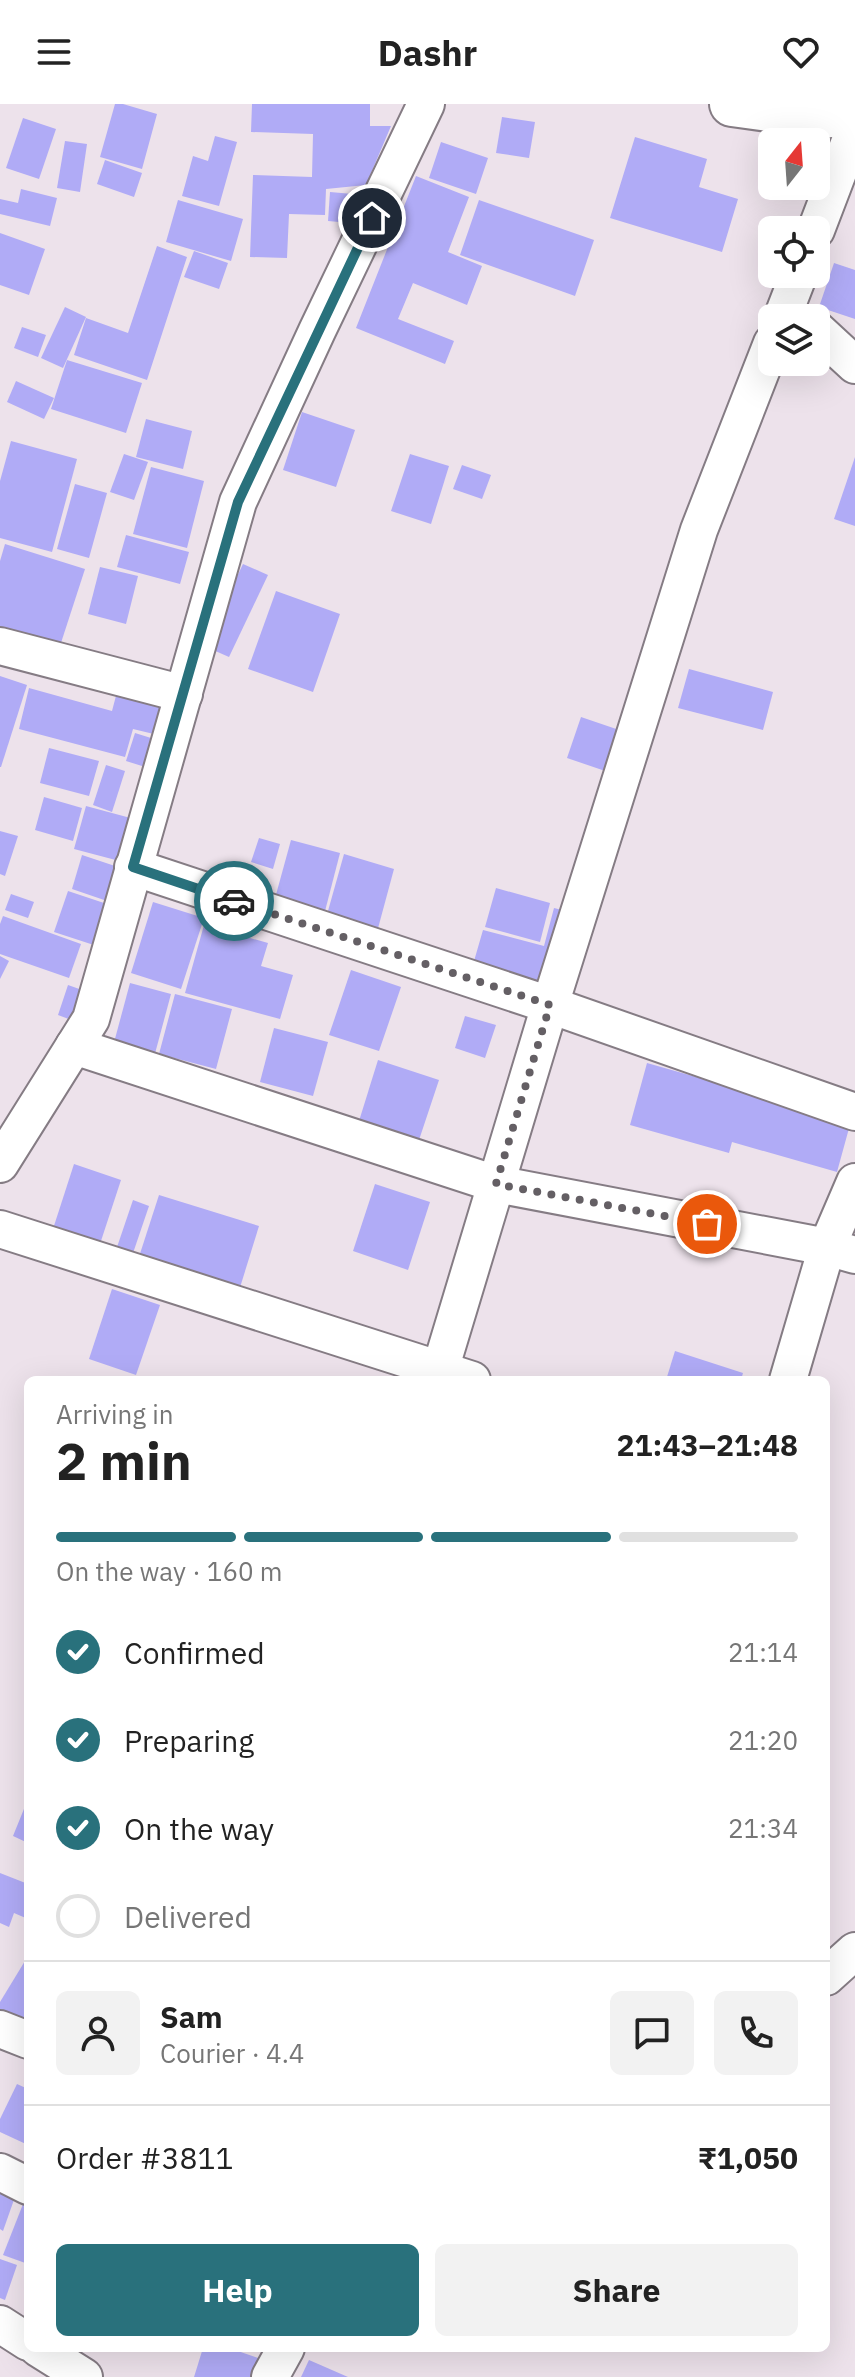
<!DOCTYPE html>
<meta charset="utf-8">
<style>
:root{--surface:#fff;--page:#f2f2f2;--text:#222;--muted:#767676;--line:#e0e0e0;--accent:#29717c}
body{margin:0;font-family:"IBM Plex Sans",sans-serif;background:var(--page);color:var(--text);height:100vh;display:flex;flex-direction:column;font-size:30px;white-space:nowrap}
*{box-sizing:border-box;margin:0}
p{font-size:26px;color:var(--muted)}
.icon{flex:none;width:44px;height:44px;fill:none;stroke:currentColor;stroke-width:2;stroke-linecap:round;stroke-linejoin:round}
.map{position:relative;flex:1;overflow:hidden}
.details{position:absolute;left:24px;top:1272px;width:806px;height:976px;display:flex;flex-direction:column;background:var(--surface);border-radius:12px;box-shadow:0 8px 32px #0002}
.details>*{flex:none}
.needle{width:52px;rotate:17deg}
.tools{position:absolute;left:758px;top:24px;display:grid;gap:16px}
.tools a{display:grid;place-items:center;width:72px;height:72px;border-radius:12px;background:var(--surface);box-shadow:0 8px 32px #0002;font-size:40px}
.pin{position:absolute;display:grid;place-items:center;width:68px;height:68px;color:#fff;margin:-34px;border:4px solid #fff;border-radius:50%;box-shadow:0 2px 8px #0007}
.courier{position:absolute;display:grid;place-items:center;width:80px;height:80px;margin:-40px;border:6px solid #29717c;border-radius:50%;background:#fff;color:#222;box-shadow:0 2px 10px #0007}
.summary em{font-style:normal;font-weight:700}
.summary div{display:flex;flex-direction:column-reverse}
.summary{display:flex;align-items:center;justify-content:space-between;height:136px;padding:0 32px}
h1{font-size:52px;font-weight:700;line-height:60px}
.bar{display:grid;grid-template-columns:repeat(4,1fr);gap:12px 8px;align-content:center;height:96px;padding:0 32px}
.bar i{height:10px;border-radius:6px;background:var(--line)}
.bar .active{background:var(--accent)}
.bar p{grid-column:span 4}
.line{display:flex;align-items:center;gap:20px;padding:0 32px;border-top:2px solid var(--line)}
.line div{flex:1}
.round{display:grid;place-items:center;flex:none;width:84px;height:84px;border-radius:12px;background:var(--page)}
ol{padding:0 32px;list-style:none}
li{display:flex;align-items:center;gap:24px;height:88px}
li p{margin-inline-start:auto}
li .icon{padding:8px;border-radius:50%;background:var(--accent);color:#fff;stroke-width:4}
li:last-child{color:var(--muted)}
li i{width:44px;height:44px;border:4px solid var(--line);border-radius:50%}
.cta{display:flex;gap:16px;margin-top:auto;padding:16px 32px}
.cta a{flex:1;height:92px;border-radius:12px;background:var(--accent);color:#fff;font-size:32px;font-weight:700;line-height:92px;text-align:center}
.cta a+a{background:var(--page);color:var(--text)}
header{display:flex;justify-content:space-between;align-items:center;height:104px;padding:0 32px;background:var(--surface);font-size:36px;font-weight:700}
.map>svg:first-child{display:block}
</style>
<header><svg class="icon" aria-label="menu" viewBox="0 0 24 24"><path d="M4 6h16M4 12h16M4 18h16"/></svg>Dashr<svg class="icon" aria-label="heart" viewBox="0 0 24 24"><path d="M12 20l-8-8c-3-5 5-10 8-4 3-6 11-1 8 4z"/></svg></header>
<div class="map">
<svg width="855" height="2273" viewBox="0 0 855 2273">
<rect width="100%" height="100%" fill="#ede2eb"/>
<g fill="#b0abf6">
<polygon points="115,0 123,0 157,10 142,65 100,53"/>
<polygon points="252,0 370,0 370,22 391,22 366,81 326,85 325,111 289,110 287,154 250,153 253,71 312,73 313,30 251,28"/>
<polygon points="502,13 535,18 529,54 496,49"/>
<polygon points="23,14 56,25 39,75 6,64"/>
<polygon points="215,32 237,38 219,102 182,92 193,52 208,57"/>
<polygon points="635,33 707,55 699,83 738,95 722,148 610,114"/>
<polygon points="65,37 87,40 80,88 57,84"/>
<polygon points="441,38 488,54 476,90 429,74"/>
<polygon points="105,56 142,69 134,93 97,80"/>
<polygon points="416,72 469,93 448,148 482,162 467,201 413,179 398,215 454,237 445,260 356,224"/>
<polygon points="21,85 57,94 50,122 0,110 0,95 18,99"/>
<polygon points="330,88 364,91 362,120 328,117"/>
<polygon points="178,96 243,115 231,157 166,138"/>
<polygon points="479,96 594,136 575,192 460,151"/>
<polygon points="0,129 45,145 29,191 0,181"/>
<polygon points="157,142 187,153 147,276 74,251 86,214 128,229"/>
<polygon points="194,147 228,159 219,185 184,173"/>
<polygon points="834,159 855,166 855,215 819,203"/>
<polygon points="65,203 86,213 63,264 41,254"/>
<polygon points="22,223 46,231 38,253 14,244"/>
<polygon points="67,256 142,279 126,329 51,305"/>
<polygon points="16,277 54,294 44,315 7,298"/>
<polygon points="302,308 355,326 336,383 283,366"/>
<polygon points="146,315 192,327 183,365 136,353"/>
<polygon points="11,337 77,355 52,448 0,434 0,377"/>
<polygon points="124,350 148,358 134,396 110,388"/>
<polygon points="410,350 449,362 431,420 391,407"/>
<polygon points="855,353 855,422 834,415"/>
<polygon points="462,361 491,371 482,395 453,385"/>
<polygon points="151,363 204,377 187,444 133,430"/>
<polygon points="75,380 107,389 89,454 57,445"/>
<polygon points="126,431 189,448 180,480 117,463"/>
<polygon points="5,440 85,465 59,545 0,526 0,457"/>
<polygon points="243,460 268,471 229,553 204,542"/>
<polygon points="100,463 138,472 126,520 88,510"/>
<polygon points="276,487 340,510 313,588 248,565"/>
<polygon points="689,565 773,588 763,626 678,604"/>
<polygon points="0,572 27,581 1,663 0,663"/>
<polygon points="29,584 112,607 117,588 170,602 162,632 133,625 125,653 19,625"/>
<polygon points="581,613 628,629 614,670 567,654"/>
<polygon points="135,629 167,639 158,667 126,657"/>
<polygon points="49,644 99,657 89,692 40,679"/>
<polygon points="106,661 125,667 112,708 93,701"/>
<polygon points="44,693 82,704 73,737 35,726"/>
<polygon points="86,702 138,716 127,759 74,745"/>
<polygon points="0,727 18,732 5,772 0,770"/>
<polygon points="259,734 280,740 273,765 251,758"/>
<polygon points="291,736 340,749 324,811 274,798"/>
<polygon points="344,750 394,765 377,828 326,814"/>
<polygon points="82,751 121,764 110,798 72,785"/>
<polygon points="496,784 550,799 540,838 485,823"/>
<polygon points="68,787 116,803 103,844 54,828"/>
<polygon points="11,790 34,798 28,814 5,806"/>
<polygon points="153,798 204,814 181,885 131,869"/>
<polygon points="554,804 566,807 545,884 472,864 483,826 544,842"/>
<polygon points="3,812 81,840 69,874 0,850 0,820"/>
<polygon points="204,821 268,839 261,862 293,871 280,915 185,889"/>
<polygon points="0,852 9,857 0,875"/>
<polygon points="351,866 401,883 379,947 329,931"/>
<polygon points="130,879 171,890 153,957 112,946"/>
<polygon points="68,881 85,887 74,917 58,911"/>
<polygon points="175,890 232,905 216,965 159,950"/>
<polygon points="465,912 496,921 485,954 455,944"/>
<polygon points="274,924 328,938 313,992 260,978"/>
<polygon points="378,956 439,976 419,1036 359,1017"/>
<polygon points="647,959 851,1017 837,1068 732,1038 729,1049 630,1021"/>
<polygon points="74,1060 121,1076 99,1143 52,1128"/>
<polygon points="375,1080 430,1098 408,1166 353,1147"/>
<polygon points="159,1091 259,1122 238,1190 137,1159"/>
<polygon points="133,1096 149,1102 131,1155 115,1149"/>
<polygon points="112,1185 160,1201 136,1271 89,1255"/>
<polygon points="675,1247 743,1269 741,1276 666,1276"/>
<polygon points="28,1695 28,1739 13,1732"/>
<polygon points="0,1769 28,1780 28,1815 14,1809 9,1823 0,1819"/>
<polygon points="28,1852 28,1923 0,1907 0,1898"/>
<polygon points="17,1980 28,1985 28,2041 0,2028 0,2015"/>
<polygon points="0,2085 16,2090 3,2127 0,2125"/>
<polygon points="25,2095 28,2096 28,2160 3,2151"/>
<polygon points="0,2155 17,2161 5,2196 0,2194"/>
<polygon points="203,2244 229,2244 258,2254 252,2273 194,2273"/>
<polygon points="309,2256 348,2273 301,2273"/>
</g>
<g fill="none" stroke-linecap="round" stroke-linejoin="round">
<g stroke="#857c84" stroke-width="40">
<g id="street">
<polyline points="816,126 855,24"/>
<polyline points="782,214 799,170"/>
<polyline points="816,225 855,261"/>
<polyline points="0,542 184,590"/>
<polyline points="133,763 550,901 855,1008"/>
<polyline points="74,942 496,1080 827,1143 855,1151"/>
<polyline points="0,1060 91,915 238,398 317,227 426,0"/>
<polyline points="0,1125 472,1276"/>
<polyline points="437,1276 550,901 699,426 772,239"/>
<polyline points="788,1276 827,1143 855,1078"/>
<polyline points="826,1873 855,1847"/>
<polyline points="0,1925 28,1936"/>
<polyline points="0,2068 28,2082"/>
<polyline points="0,2220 28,2238"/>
<polyline points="38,2244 84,2273"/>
<polyline points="270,2273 286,2244"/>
</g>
</g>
<g stroke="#857c84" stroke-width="48">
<polyline id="secondary" points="732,0 819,12 855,9"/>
</g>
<use href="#street" stroke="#fff" stroke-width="36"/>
<use href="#secondary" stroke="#fff" stroke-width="44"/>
</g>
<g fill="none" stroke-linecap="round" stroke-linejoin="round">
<polyline stroke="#645f64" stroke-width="8" stroke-dasharray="0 14.4" points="234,797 550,901 496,1080 707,1120"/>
<polyline stroke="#29717c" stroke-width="10" points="234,797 133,763 238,398 372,114"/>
</g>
</svg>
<div class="tools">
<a><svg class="needle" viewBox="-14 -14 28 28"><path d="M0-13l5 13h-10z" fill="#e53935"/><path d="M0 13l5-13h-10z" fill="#767676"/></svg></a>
<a><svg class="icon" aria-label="locate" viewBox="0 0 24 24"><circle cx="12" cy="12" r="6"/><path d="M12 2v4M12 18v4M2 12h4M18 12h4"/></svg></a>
<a><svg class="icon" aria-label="layers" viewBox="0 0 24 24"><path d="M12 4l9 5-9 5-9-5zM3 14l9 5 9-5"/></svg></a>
</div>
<div class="pin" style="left:707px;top:1120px;background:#ea580c"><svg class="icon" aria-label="bag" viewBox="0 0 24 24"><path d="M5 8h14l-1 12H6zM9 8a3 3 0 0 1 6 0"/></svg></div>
<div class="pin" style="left:372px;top:114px;background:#1f2937"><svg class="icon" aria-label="home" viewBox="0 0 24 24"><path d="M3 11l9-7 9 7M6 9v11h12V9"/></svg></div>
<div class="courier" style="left:234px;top:797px"><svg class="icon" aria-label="car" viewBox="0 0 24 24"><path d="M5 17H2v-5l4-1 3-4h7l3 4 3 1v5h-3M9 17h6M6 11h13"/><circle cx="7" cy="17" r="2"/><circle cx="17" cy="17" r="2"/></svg></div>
<section class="details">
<div class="summary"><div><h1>2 min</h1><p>Arriving in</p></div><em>21:43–21:48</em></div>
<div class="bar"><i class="active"></i><i class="active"></i><i class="active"></i><i></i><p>On the way · 160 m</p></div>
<ol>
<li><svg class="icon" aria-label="check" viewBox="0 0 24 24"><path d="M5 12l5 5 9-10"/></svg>Confirmed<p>21:14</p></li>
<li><svg class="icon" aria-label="check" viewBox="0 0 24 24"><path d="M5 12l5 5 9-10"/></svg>Preparing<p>21:20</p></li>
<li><svg class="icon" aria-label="check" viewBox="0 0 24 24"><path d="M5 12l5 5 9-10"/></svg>On the way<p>21:34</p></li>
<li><i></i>Delivered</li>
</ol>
<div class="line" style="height:144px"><a class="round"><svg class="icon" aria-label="person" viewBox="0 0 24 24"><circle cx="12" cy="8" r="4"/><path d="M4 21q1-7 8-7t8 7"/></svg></a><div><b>Sam</b><p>Courier · 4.4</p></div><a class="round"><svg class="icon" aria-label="chat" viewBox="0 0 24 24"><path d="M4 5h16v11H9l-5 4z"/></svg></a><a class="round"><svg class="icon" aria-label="phone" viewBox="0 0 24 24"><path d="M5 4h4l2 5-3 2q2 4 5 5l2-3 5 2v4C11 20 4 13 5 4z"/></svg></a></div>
<div class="line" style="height:104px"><div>Order #3811</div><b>₹1,050</b></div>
<div class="cta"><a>Help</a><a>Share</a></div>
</section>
</div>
